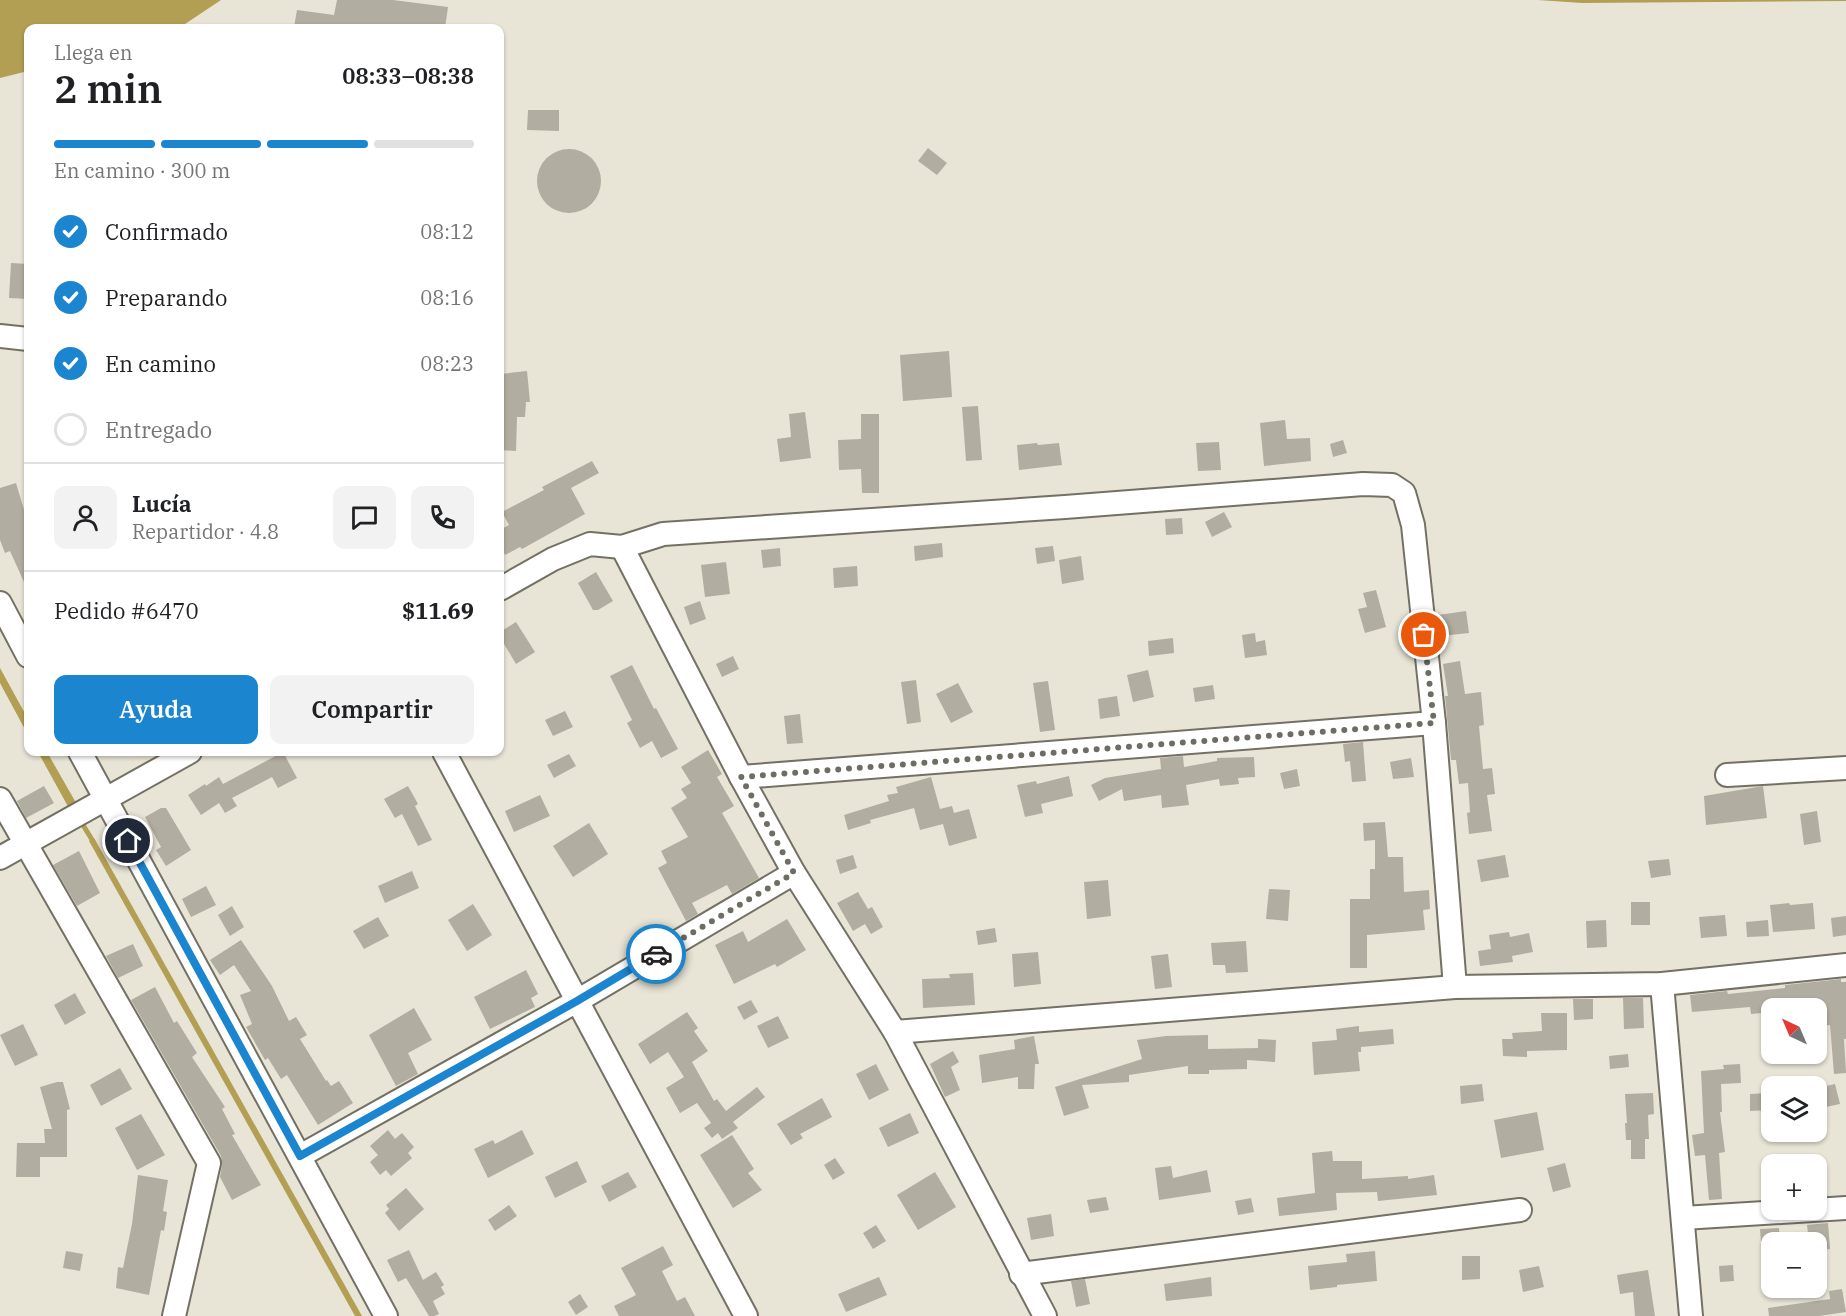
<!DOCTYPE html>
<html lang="es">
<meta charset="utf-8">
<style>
:root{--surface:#fff;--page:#f2f2f2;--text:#202124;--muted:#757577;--line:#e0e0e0;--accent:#1b85cf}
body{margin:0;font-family:"IBM Plex Serif",serif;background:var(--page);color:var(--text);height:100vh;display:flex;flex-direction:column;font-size:22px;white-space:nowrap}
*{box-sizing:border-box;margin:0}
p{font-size:20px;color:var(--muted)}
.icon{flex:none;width:33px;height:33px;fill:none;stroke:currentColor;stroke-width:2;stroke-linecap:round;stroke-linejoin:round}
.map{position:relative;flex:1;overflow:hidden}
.panel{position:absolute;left:24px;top:24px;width:480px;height:732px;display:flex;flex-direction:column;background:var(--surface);border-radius:12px;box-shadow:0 2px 4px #0004}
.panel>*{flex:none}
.needle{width:39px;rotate:316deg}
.buttons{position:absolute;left:1761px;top:998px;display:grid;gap:12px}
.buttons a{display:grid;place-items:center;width:66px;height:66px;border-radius:12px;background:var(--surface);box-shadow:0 2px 4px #0004;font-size:30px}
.pin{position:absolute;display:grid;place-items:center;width:51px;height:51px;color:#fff;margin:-26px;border:3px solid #fff;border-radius:50%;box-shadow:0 2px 6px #0007}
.courier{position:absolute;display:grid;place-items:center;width:60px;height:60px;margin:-30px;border:4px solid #1b85cf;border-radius:50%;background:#fff;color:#222;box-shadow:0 2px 8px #0007}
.headline em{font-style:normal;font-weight:600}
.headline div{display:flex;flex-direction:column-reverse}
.headline{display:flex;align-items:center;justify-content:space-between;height:102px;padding:0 30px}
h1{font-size:39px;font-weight:600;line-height:45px}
.bar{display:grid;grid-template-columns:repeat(4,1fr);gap:9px 6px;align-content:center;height:72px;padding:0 30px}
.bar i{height:8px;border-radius:4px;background:var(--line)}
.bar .active{background:var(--accent)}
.bar p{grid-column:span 4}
.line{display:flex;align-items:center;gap:15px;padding:0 30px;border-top:2px solid var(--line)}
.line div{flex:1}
.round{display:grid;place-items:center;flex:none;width:63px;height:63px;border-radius:12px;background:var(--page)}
ol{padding:0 30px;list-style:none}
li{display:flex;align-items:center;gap:18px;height:66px}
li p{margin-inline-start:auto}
li .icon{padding:6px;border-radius:50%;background:var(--accent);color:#fff;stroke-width:4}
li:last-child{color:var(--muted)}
li i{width:33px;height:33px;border:3px solid var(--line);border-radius:50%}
.primary-button{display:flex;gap:12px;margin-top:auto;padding:12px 30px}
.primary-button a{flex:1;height:69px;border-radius:12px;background:var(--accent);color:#fff;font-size:24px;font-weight:600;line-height:69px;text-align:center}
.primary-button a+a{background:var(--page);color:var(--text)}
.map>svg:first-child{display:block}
</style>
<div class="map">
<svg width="1846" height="1316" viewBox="0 0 1846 1316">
<rect width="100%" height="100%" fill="#e8e5d7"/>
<g fill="#b29f53">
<polygon points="0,0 221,0 179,28 28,28 28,71 0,78"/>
<polygon points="1538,0 1846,0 1846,1 1582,3"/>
<polygon points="0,668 28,719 28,735 0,683"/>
<polygon points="38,752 47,752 79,808 71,812"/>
<polygon points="94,838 362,1316 355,1316 89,841"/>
</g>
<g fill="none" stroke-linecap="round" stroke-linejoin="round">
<polyline stroke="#b29f53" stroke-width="5" points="80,820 94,843"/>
</g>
<g fill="#b1ada0">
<polygon points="337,0 393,0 448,7 445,28 372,28 341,25 341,28 294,27 297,10 334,15"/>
<polygon points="528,110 559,110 559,131 527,130"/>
<polygon points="928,148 947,163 937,175 918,161"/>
<circle cx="569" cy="181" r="32"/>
<polygon points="11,263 28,264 28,299 9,298"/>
<polygon points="949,351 952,397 903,401 900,355"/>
<polygon points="527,371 530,402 526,402 525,417 517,417 516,451 500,450 500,374"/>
<polygon points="978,406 982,460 966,461 962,407"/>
<polygon points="805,412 811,458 780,462 777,439 791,437 789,414"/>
<polygon points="861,414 879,414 879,493 862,493 861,469 839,470 838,440 861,439"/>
<polygon points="1285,420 1287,439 1310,438 1311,461 1264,466 1260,423"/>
<polygon points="1343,440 1347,453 1333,457 1330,444"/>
<polygon points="1219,442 1221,470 1198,471 1196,443"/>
<polygon points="1037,443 1038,445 1059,443 1062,465 1019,470 1017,445"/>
<polygon points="592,461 599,473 571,488 585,514 522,549 520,547 505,555 500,544 500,530 509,525 502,512 544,490 542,487"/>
<polygon points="16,483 28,523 28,591 10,551 5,553 0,540 0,488"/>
<polygon points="1224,512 1232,527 1212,537 1205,522"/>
<polygon points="1182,518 1183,534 1166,535 1165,519"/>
<polygon points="942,543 943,557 915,561 914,546"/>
<polygon points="1053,546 1055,561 1037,564 1035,548"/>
<polygon points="780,548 781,566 763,568 761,550"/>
<polygon points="1081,556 1084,580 1062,584 1059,560"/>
<polygon points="726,562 730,594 705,597 701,565"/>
<polygon points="857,566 858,586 834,588 833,568"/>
<polygon points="596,572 613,601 598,610 593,610 578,583"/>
<polygon points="1376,590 1386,627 1365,633 1358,609 1367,607 1363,593"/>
<polygon points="700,601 706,619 690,625 684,607"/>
<polygon points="1466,611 1469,633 1441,636 1438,615"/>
<polygon points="516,622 535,652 516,664 500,637 500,632"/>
<polygon points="1255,633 1256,642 1265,640 1267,655 1245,658 1242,635"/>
<polygon points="1173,638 1174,653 1149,656 1148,641"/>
<polygon points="733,656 739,669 722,677 716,664"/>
<polygon points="1460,661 1465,694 1481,692 1484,725 1479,726 1483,769 1492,768 1495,794 1487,795 1492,831 1469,834 1467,813 1470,812 1468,783 1459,784 1456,760 1451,760 1445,696 1448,696 1443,664"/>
<polygon points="632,665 654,709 656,708 678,749 661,758 652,741 640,748 627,723 632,720 610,676"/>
<polygon points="1148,670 1154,697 1133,702 1127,675"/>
<polygon points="916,680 921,722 907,724 901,682"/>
<polygon points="1048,681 1055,730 1040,732 1033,683"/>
<polygon points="958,683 973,712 951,723 936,694"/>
<polygon points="1213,685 1215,699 1195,702 1193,688"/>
<polygon points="1117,696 1120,716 1100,719 1098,699"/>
<polygon points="565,711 573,727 553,736 545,720"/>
<polygon points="800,714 803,743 787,744 784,716"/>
<polygon points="1363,742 1366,781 1352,782 1350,761 1345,762 1343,744"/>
<polygon points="708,750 722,774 717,777 734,806 722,813 759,878 732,894 727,885 692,903 698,914 686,921 658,868 667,863 661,851 688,837 671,808 687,798 681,789 691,783 681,767"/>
<polygon points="283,752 297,778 278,788 272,777 232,798 237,806 225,813 219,803 201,815 188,795 205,784 206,786 219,777 223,784"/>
<polygon points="569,754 576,766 554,778 547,765"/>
<polygon points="1183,756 1184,767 1217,761 1217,758 1254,757 1255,777 1238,778 1239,784 1220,786 1219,779 1186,785 1189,805 1162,808 1161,795 1124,801 1122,789 1099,801 1091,785 1105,778 1161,769 1160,758"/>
<polygon points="1411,758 1414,777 1393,779 1390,762"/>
<polygon points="1297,769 1300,786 1284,789 1280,773"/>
<polygon points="1069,776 1073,796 1041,804 1043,813 1025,817 1017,785 1036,781 1037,784"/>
<polygon points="931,777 940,809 952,806 954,813 969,809 977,838 949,846 943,824 920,830 914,808 870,820 871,823 848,830 844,815 889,801 887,795 898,793 896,787"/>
<polygon points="44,786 54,803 26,818 17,801"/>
<polygon points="408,786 418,804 415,806 432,840 418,846 402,814 395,818 384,799"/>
<polygon points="1763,786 1767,818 1706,825 1704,796"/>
<polygon points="540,795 550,816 514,832 505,811"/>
<polygon points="161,808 166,808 191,850 166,866 156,850 161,847 145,817"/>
<polygon points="1817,811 1821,842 1804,845 1800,814"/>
<polygon points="1385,822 1388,857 1403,857 1404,892 1429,890 1430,909 1423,910 1425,930 1367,935 1367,968 1350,968 1350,899 1370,899 1370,869 1375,869 1375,840 1364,841 1363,823"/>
<polygon points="589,823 608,854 573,877 553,846"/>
<polygon points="79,851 100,893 77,906 53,865"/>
<polygon points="853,855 857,868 840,874 836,860"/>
<polygon points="1505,855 1509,877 1481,882 1477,860"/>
<polygon points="1669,859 1671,875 1651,878 1648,861"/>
<polygon points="412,871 419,888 385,903 378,886"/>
<polygon points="1108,880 1111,916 1087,919 1084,882"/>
<polygon points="206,886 216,905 191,917 182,899"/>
<polygon points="1269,889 1290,890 1288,921 1266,919"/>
<polygon points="858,892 868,909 872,907 883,927 871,934 865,924 853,931 837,903"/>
<rect x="1631" y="902" width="19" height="23"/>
<polygon points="1789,903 1790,905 1813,903 1815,929 1773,932 1770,905"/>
<polygon points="473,904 492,935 467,951 448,920"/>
<polygon points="232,906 244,927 230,936 218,915"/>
<polygon points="1725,915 1727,936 1701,938 1699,917"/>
<polygon points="1846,916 1846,935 1833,937 1831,918"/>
<polygon points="378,917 389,936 364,949 353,931"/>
<polygon points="787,919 806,950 777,967 775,964 734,984 715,945 743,931 748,942"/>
<polygon points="1606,920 1607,947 1587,948 1586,921"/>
<polygon points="1768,920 1769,936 1747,937 1746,922"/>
<polygon points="995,928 997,942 978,945 976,931"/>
<polygon points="1509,932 1510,937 1529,933 1533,952 1512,956 1513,962 1480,966 1478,951 1491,949 1489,935"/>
<polygon points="241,940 272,986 289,1021 296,1017 307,1035 300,1039 326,1081 327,1080 331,1086 339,1081 353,1103 318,1125 287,1075 281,1079 268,1058 265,1060 246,1027 252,1024 240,995 251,991 234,965 220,975 210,960"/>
<polygon points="1246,941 1248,972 1226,973 1225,965 1213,965 1211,943"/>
<polygon points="133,944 143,966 118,978 106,956"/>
<polygon points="1038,952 1041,984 1014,987 1012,954"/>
<polygon points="1168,954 1172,987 1155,989 1151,956"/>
<polygon points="526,970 538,994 531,998 535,1007 490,1029 474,997"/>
<polygon points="973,973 975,1005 923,1008 922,979 950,978 949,974"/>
<polygon points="1841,979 1841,982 1846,982 1846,1039 1844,1039 1846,1073 1834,1074 1830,1025 1816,1026 1816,1008 1772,1008 1772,1012 1751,1014 1750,1007 1692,1012 1690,995 1727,991 1728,994 1785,988 1785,985"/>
<polygon points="155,987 174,1023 177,1021 197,1053 192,1057 225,1107 222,1109 235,1134 232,1135 261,1185 232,1200 220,1177 222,1165 221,1156 131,1000"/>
<polygon points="75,993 86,1013 65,1025 54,1005"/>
<polygon points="1623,998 1643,998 1644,1028 1624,1029"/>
<polygon points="1573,999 1593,999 1593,1019 1574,1020"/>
<polygon points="751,1000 758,1012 744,1020 737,1007"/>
<polygon points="414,1008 432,1040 408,1053 418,1074 396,1086 369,1035"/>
<polygon points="687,1012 698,1028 694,1031 708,1051 692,1062 714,1101 717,1099 726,1111 757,1087 765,1097 733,1122 738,1128 722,1139 718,1133 712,1138 704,1128 711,1123 697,1103 680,1113 666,1088 684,1077 668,1052 650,1064 638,1044"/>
<polygon points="1541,1013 1567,1013 1567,1050 1527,1051 1527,1057 1503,1056 1502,1039 1513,1039 1512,1033 1542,1031"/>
<polygon points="778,1016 789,1038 768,1048 757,1026"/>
<polygon points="23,1024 38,1055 15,1066 0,1035"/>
<polygon points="1359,1026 1359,1032 1393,1029 1394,1044 1361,1047 1361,1052 1358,1052 1360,1071 1314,1075 1312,1042 1337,1040 1336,1029"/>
<polygon points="1208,1035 1208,1049 1258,1048 1258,1039 1276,1040 1275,1062 1247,1060 1247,1069 1209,1070 1209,1074 1188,1074 1188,1066 1129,1075 1129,1082 1082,1085 1089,1108 1064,1116 1055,1087 1142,1059 1137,1040 1166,1036"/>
<polygon points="1034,1036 1039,1064 1035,1064 1034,1089 1018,1089 1018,1077 982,1083 979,1055 1015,1049 1014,1040"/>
<polygon points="953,1051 959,1062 951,1067 960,1090 945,1097 930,1064"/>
<polygon points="1628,1054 1629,1067 1610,1069 1609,1056"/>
<polygon points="876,1064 889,1090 869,1100 856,1074"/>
<polygon points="1740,1064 1741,1083 1721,1084 1722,1112 1720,1112 1725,1152 1719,1153 1722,1199 1709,1200 1705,1155 1695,1156 1692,1135 1704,1133 1701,1071 1724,1069 1723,1065"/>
<polygon points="120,1068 132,1089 101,1106 90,1085"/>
<polygon points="57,1082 63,1082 70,1109 67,1110 67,1157 40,1157 40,1177 16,1177 17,1143 45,1143 44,1129 52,1129 40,1087"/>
<polygon points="1482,1084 1484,1101 1461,1104 1460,1086"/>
<polygon points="1835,1084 1840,1104 1821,1108 1817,1088"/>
<polygon points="1653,1093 1654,1114 1648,1115 1649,1139 1645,1139 1645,1159 1631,1159 1631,1140 1626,1140 1625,1123 1627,1123 1625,1094"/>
<polygon points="1769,1093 1770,1110 1750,1111 1750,1094"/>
<polygon points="822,1098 832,1117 800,1134 803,1138 791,1145 777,1124"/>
<polygon points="1537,1112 1544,1150 1501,1158 1494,1120"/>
<polygon points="910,1113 919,1133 888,1147 879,1128"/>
<polygon points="141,1114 165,1155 137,1170 115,1128"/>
<polygon points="388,1130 395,1139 402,1133 414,1147 408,1153 412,1158 391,1176 386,1170 380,1175 370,1162 378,1155 370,1146"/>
<polygon points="522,1130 534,1154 488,1178 474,1149 493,1140 495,1144"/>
<polygon points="732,1135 754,1169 748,1173 762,1190 733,1208 700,1155"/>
<polygon points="1332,1151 1333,1161 1362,1161 1362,1179 1408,1176 1408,1179 1434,1175 1437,1195 1378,1201 1377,1192 1336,1193 1337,1210 1279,1216 1277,1198 1315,1193 1312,1153"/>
<polygon points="835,1158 845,1173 833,1180 824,1165"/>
<polygon points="577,1161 587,1182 555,1198 545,1177"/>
<polygon points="1565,1163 1571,1187 1553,1192 1547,1168"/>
<polygon points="1171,1166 1173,1178 1207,1170 1211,1192 1159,1200 1155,1168"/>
<polygon points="628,1172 637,1187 609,1202 601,1186"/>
<polygon points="935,1172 956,1207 918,1230 897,1195"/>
<polygon points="138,1175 168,1180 163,1211 167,1212 164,1231 161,1230 149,1295 116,1288 118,1267 123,1268 132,1224"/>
<polygon points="406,1188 424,1209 399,1231 385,1213 389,1209 386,1205"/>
<polygon points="1106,1197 1109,1210 1090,1213 1087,1200"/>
<polygon points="1251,1198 1254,1212 1238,1215 1235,1201"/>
<polygon points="509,1205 517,1216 495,1231 488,1220"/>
<polygon points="1051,1214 1054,1236 1031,1240 1027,1218"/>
<polygon points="1828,1223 1830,1249 1816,1250 1816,1242 1809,1242 1807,1225"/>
<polygon points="876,1225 886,1241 873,1249 863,1233"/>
<polygon points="1779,1228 1780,1242 1761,1242 1760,1229"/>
<polygon points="663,1246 673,1265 662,1271 677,1301 685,1297 695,1316 619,1316 614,1306 636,1295 621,1268"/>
<polygon points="409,1250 423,1280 436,1272 444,1285 441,1287 445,1294 433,1301 439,1314 434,1316 429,1316 406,1278 398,1282 387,1260"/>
<polygon points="66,1251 83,1254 80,1271 63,1268"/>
<polygon points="1375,1251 1377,1281 1337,1285 1337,1287 1310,1290 1308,1266 1347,1262 1346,1254"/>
<polygon points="1462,1256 1480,1256 1480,1279 1462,1280"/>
<polygon points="1733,1265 1734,1281 1720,1282 1719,1266"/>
<polygon points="1539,1266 1544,1287 1523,1292 1519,1270"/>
<polygon points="1648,1270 1655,1316 1635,1316 1633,1292 1620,1294 1617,1275"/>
<polygon points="879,1277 887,1295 846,1312 838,1294"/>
<polygon points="1211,1277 1212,1296 1166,1301 1164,1284"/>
<polygon points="1085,1279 1090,1304 1076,1307 1071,1281"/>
<polygon points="1842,1289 1846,1312 1819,1316 1769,1316 1768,1308 1830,1299 1829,1291"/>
<polygon points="580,1294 588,1307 576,1315 568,1302"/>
</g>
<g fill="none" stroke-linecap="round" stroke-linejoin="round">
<g stroke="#737064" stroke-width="26">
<g id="minor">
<polyline points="0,336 28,339"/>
<polyline points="622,547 741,777 794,873 895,1032 1045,1316"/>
<polyline points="500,589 553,559 590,544 622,547 663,534 1065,507 1363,484 1392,485 1404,493 1413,525 1434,723 1455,987"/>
<polyline points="0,603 28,656"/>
<polyline points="80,752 386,1316"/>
<polyline points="444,752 746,1316"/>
<polyline points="1727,775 1846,768"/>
<polyline points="741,777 1434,723"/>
<polyline points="0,799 209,1163 174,1316"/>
<polyline points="0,858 190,752"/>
<polyline points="1662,984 1691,1316"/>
<polyline points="895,1032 1455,987 1662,984 1846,965"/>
<polyline points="300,1156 577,1001 794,873"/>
<polyline points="1683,1218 1846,1208"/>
<polyline points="1021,1274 1520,1210"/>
</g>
</g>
<use href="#minor" stroke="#fff" stroke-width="22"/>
</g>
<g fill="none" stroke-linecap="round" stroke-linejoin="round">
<polyline stroke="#6e6d64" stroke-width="6" stroke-dasharray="0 10.8" points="656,954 794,873 741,777 1434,723 1424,635"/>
<polyline stroke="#1b85cf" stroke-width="8" points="128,841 300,1156 577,1001 656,954"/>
</g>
</svg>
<div class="buttons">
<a><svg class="needle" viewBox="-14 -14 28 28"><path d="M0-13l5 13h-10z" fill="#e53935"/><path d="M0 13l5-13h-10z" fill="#757577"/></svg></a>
<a><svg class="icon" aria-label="layers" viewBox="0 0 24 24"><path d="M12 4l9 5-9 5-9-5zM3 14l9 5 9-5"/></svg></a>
<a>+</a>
<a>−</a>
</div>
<div class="pin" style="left:1424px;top:635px;background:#ea580c"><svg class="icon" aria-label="bag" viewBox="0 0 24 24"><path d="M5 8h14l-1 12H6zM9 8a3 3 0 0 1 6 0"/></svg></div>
<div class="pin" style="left:128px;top:841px;background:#1f2937"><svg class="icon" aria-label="home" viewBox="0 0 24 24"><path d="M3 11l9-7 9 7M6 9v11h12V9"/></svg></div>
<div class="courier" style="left:656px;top:954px"><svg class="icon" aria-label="car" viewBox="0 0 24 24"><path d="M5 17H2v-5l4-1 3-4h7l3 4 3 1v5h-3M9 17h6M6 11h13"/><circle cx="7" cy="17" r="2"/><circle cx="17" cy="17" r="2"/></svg></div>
<section class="panel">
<div class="headline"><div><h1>2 min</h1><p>Llega en</p></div><em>08:33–08:38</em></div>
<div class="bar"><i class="active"></i><i class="active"></i><i class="active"></i><i></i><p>En camino · 300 m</p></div>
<ol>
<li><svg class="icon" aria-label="check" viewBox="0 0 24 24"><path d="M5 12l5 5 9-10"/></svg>Confirmado<p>08:12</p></li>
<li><svg class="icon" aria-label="check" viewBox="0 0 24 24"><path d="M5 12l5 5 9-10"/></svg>Preparando<p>08:16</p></li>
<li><svg class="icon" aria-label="check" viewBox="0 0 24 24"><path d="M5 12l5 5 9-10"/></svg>En camino<p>08:23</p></li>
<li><i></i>Entregado</li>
</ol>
<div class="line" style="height:108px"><a class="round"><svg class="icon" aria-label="person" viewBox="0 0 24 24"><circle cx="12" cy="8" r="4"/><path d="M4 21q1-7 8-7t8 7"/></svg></a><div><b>Lucía</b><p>Repartidor · 4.8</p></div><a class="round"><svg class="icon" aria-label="chat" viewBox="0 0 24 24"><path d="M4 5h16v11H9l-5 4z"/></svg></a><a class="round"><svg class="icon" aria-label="phone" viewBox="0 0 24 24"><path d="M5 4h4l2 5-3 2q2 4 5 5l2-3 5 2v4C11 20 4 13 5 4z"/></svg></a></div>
<div class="line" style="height:78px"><div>Pedido #6470</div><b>$11.69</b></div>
<div class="primary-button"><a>Ayuda</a><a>Compartir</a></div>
</section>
</div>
